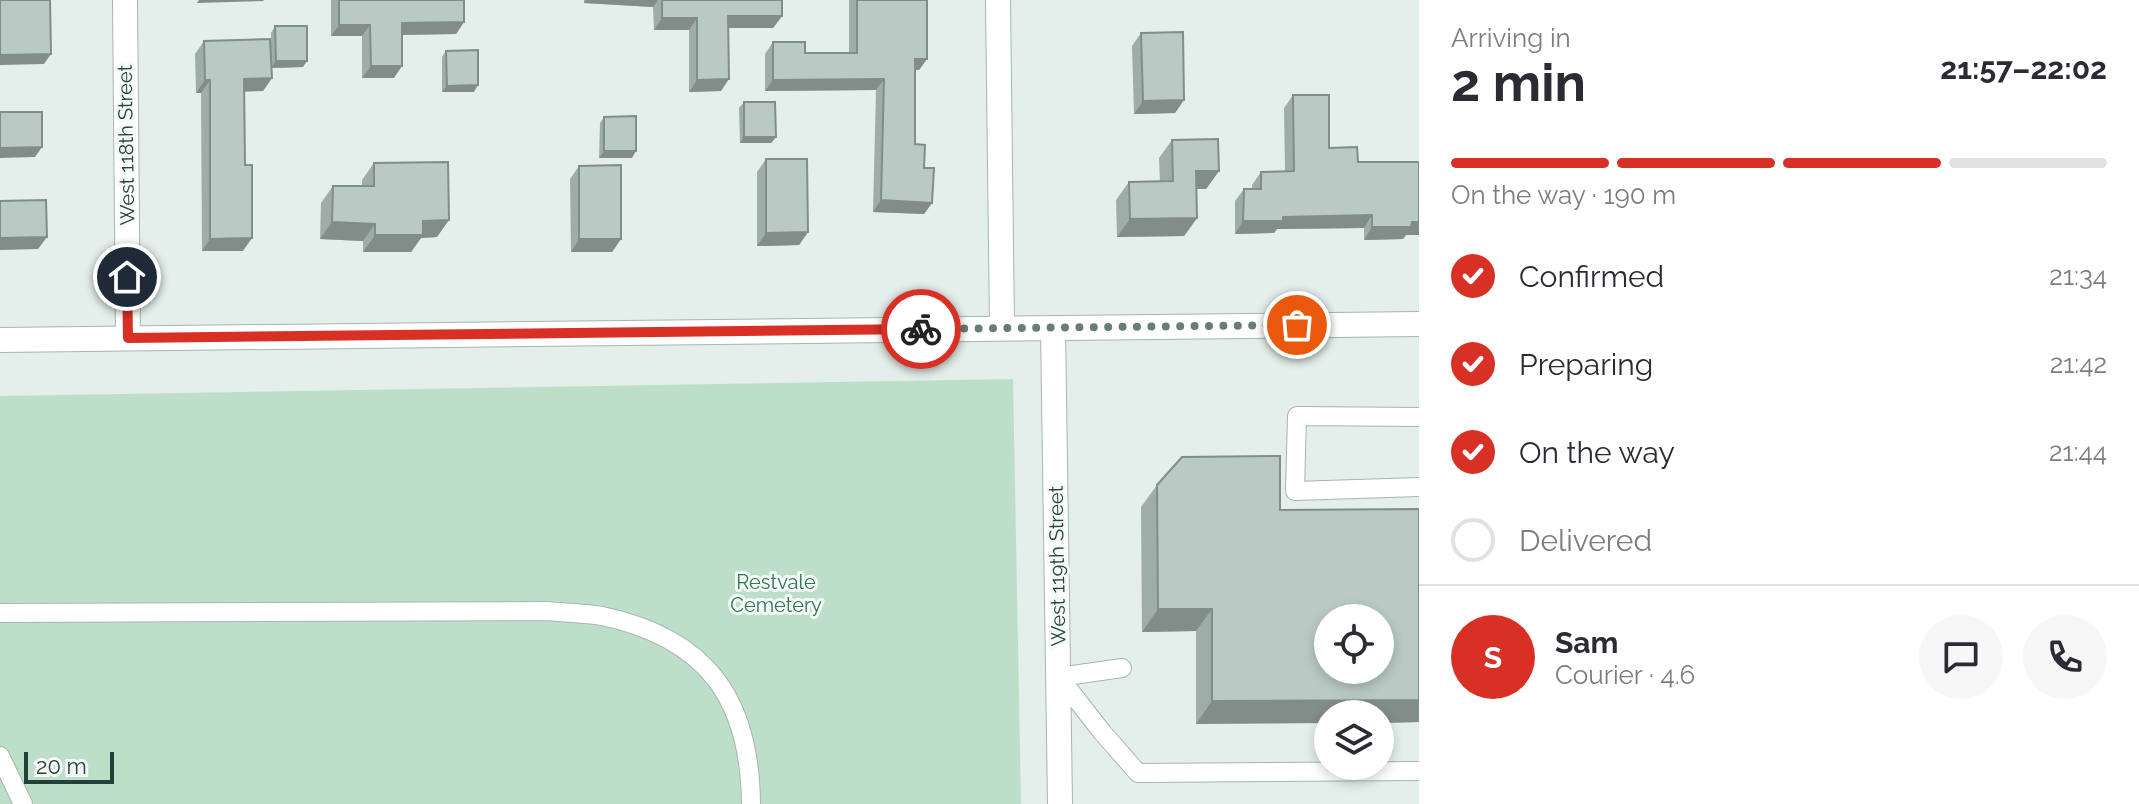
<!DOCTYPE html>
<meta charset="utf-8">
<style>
:root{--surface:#fff;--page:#f7f7f7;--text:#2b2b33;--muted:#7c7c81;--line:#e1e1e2;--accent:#d93025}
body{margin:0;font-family:Raleway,sans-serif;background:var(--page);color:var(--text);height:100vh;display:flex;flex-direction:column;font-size:30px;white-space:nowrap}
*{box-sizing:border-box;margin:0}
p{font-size:26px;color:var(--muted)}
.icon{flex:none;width:44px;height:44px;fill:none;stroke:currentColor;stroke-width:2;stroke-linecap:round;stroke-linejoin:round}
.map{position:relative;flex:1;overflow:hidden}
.panel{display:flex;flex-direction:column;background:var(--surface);width:720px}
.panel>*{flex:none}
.tools{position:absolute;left:1314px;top:604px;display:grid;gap:16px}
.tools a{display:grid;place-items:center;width:80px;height:80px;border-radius:50%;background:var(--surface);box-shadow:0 4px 12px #0003;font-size:40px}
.scale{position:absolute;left:24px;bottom:20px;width:90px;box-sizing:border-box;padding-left:8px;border:4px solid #23403b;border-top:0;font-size:22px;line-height:28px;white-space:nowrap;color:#23403b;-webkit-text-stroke:6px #f5faf8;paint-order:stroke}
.pin{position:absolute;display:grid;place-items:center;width:68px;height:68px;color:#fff;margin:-34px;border:4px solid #fff;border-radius:50%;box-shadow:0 2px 8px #0007}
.courier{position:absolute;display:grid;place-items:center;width:80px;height:80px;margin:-40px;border:6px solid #d93025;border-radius:50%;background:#fff;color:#222;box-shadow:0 2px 10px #0007}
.headline em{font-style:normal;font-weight:700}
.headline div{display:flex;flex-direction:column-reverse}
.headline{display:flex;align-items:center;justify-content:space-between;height:136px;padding:0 32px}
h1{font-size:52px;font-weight:700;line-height:60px}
.bar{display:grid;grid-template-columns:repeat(4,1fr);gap:12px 8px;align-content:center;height:96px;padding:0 32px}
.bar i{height:10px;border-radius:6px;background:var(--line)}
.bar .on{background:var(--accent)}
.bar p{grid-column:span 4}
.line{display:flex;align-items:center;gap:20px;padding:0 32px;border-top:2px solid var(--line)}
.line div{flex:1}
.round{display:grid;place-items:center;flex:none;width:84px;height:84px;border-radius:42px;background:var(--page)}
ol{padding:0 32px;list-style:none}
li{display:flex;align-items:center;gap:24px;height:88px}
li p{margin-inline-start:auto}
li .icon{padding:8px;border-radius:50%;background:var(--accent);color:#fff;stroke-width:4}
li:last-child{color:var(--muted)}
li i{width:44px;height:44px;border:4px solid var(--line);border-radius:50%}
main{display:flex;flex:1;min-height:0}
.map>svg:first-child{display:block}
</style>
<main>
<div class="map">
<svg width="1419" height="804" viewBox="0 0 1419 804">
<rect width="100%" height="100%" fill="#e4eeea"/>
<polygon fill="#bddfca" points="1013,379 1021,804 0,804 0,396"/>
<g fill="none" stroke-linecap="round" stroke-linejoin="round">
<g stroke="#a6b6b2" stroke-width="20">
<g id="service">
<polyline points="1419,417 1297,416 1295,491 1419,487"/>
<path d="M0,613l547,-2c18,2 37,2 55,5 105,22 148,83 149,188"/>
<polyline points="1122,668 1059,677 1102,732 1138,773 1419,771"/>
<polyline points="0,756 23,804"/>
</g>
</g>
<g stroke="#a6b6b2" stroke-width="26">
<g id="minor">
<polyline points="125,0 128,338"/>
<polyline points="998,0 1002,328"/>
<polyline points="1053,328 1060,804"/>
<polyline points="0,340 1419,324"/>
</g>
</g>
<use href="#service" stroke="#fff" stroke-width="18"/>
<use href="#minor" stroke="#fff" stroke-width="24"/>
</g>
<g fill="#9fada9">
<polygon points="331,0 464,0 464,22 456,34 402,35 394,78 362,78 362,36 331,36"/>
<polygon points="584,0 782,0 782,16 773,28 728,28 721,91 689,92 689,30 654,30 653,7 584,3"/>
<polygon points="849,0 927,0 927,59 919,70 915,70 915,144 924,168 932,203 924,214 873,212 876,90 765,91 765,54 773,42 805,53 849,53"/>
<polygon points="275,26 303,67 271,68 272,78 263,91 244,91 243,251 202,251 201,93 196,93 195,54 204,41 271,57 271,33"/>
<polygon points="1141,33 1184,100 1175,113 1134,114 1132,46"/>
<polygon points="446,51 474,92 442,92 442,57"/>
<polygon points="1293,95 1329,148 1406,235 1403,239 1364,240 1364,228 1277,229 1274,233 1235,234 1235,201 1244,189 1252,189 1252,185 1261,172 1285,171 1284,108"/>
<polygon points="744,102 776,137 771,143 740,143 739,108"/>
<polygon points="604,117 632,158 599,158 600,123"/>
<polygon points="1172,140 1219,171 1206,189 1196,189 1197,218 1184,236 1117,237 1116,200 1129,182 1160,182 1159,158"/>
<polygon points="766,159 808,232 799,245 757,246 757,172"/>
<polygon points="374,163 437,237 421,238 411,252 363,252 363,241 320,239 321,203 333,186 362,186 362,180"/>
<polygon points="579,166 621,239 612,252 571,252 570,179"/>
<polygon points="1157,485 1280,510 1419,722 1380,723 1380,714 1196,724 1196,631 1142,632 1141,507"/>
</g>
<g fill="#828d89">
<polygon points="199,0 264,0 263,1 197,3"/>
<polygon points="586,0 658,0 653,7 584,3"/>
<polygon points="728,16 782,16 773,28 720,28"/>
<polygon points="662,18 697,18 689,30 654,30"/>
<polygon points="464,22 456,34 394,35 402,23"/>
<polygon points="339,25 370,25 362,36 331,36"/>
<polygon points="51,54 44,64 0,65 0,55"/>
<polygon points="915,59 927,59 919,70 908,70"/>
<polygon points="276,61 307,61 303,67 271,68"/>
<polygon points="371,66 402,66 394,78 362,78"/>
<polygon points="272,78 263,91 235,92 244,79"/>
<polygon points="729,79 721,91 689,92 697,80"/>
<polygon points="884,79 876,90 765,91 773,80"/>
<polygon points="205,80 210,80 201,93 196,93"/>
<polygon points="478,85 474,92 442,92 447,86"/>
<polygon points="1184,100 1175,113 1134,114 1143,101"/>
<polygon points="744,137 776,137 771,143 740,143"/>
<polygon points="42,147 35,157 0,158 0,148"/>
<polygon points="604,151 636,151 632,158 599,158"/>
<polygon points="1196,171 1219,171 1206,189 1183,189"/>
<polygon points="881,200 932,203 924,214 873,212"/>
<polygon points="1372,215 1364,228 1277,229 1274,233 1235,234 1243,221 1283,217"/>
<polygon points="1197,218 1184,236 1117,237 1130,219"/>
<polygon points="449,220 437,237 421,238 411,252 363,252 375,235 423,221"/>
<polygon points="332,222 375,224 363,241 320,239"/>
<polygon points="1412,222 1419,222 1419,235 1406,235 1403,239 1364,240 1372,227"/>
<polygon points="808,232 799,245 757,246 766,233"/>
<polygon points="47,237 38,249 0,250 0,238"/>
<polygon points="252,238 243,251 202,251 210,239"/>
<polygon points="579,239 621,239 612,252 571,252"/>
<polygon points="1158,609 1212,609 1196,631 1142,632"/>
<polygon points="1419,700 1419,722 1380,723 1380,714 1328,714 1328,723 1196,724 1212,701"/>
</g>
<g fill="#b9c9c4" stroke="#828d89" stroke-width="2" fill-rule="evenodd">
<polygon points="0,0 50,0 51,54 0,55"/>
<polygon points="339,0 464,0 464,22 402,23 402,66 371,66 370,25 339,25"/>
<polygon points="662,0 782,0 782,16 728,16 729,79 697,80 697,18 662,18"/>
<polygon points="857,0 927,0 927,59 915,59 915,144 925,145 924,168 934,168 932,203 881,200 884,79 773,80 773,42 805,42 805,53 857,53"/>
<polygon points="275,26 307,26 307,61 276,61"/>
<polygon points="1183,32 1184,100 1143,101 1141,33"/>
<polygon points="270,39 272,78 244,79 245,165 252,165 252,238 210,239 210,80 205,80 204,41"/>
<polygon points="478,50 478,85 447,86 446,51"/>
<polygon points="1293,95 1329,95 1329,148 1357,147 1358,162 1419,162 1419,222 1412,222 1411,227 1372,227 1372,215 1283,217 1283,221 1243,221 1244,189 1261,189 1261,172 1294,171"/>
<polygon points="744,102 775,102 776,137 744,137"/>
<polygon points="0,112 42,112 42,147 0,148"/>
<polygon points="636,116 636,151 604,151 604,117"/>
<polygon points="1218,139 1219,171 1196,171 1197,218 1130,219 1129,182 1173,181 1172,140"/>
<polygon points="766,159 807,159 808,232 766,233"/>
<polygon points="448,162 449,220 423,221 423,235 375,235 375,224 332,222 333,186 374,186 374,163"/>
<polygon points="621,165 621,239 579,239 579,166"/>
<polygon points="46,200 47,237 0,238 0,201"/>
<path d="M1280,456v54l139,-1v191l-207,1v-92h-54l-1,-124 25,-28zM1328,618h52v52h-52z"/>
</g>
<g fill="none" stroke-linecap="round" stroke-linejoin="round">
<polyline stroke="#677d78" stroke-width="8" stroke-dasharray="0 14.4" points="921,329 1297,325"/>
<polyline stroke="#d93025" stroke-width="10" points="127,277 128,338 921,329"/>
</g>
<g text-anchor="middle" stroke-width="6" stroke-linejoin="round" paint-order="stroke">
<g font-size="20" fill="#23403b" stroke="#f5faf8">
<text transform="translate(126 145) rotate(-91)" y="7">West 118th Street</text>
<text transform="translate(1057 566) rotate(-91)" y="7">West 119th Street</text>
</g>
<g font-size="20" fill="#2d7751" stroke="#f5faf8">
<text x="776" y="589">Restvale<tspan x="776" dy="23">Cemetery</tspan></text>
</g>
</g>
</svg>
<div class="tools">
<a><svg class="icon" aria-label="locate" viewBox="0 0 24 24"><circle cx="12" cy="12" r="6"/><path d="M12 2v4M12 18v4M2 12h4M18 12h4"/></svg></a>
<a><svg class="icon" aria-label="layers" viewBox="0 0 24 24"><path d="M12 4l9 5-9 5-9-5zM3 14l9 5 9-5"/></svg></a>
</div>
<div class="scale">20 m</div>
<div class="pin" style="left:1297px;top:325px;background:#ea580c"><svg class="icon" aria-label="bag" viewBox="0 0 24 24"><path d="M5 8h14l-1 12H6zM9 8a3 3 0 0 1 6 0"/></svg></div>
<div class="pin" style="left:127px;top:277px;background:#1f2937"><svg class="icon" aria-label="home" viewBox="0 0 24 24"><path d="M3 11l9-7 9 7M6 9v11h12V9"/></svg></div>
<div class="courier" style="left:921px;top:329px"><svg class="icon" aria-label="bike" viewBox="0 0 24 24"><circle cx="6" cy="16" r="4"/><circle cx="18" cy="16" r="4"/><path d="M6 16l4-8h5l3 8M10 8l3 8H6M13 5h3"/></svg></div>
</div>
<section class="panel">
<div class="headline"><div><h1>2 min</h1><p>Arriving in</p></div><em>21:57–22:02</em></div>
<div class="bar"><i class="on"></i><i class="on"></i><i class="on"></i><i></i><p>On the way · 190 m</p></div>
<ol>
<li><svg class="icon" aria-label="check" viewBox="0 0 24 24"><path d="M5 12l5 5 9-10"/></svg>Confirmed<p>21:34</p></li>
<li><svg class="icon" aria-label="check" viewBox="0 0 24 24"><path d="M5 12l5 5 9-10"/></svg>Preparing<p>21:42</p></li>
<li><svg class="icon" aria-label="check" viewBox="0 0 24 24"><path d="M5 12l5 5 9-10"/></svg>On the way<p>21:44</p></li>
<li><i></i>Delivered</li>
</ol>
<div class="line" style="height:144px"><b class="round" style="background:var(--accent);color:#fff">S</b><div><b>Sam</b><p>Courier · 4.6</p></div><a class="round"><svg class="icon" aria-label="chat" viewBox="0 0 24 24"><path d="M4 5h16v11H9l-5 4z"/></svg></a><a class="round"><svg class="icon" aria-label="phone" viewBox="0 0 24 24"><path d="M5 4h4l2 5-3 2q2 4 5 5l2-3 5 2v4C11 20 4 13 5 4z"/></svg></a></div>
</section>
</main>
